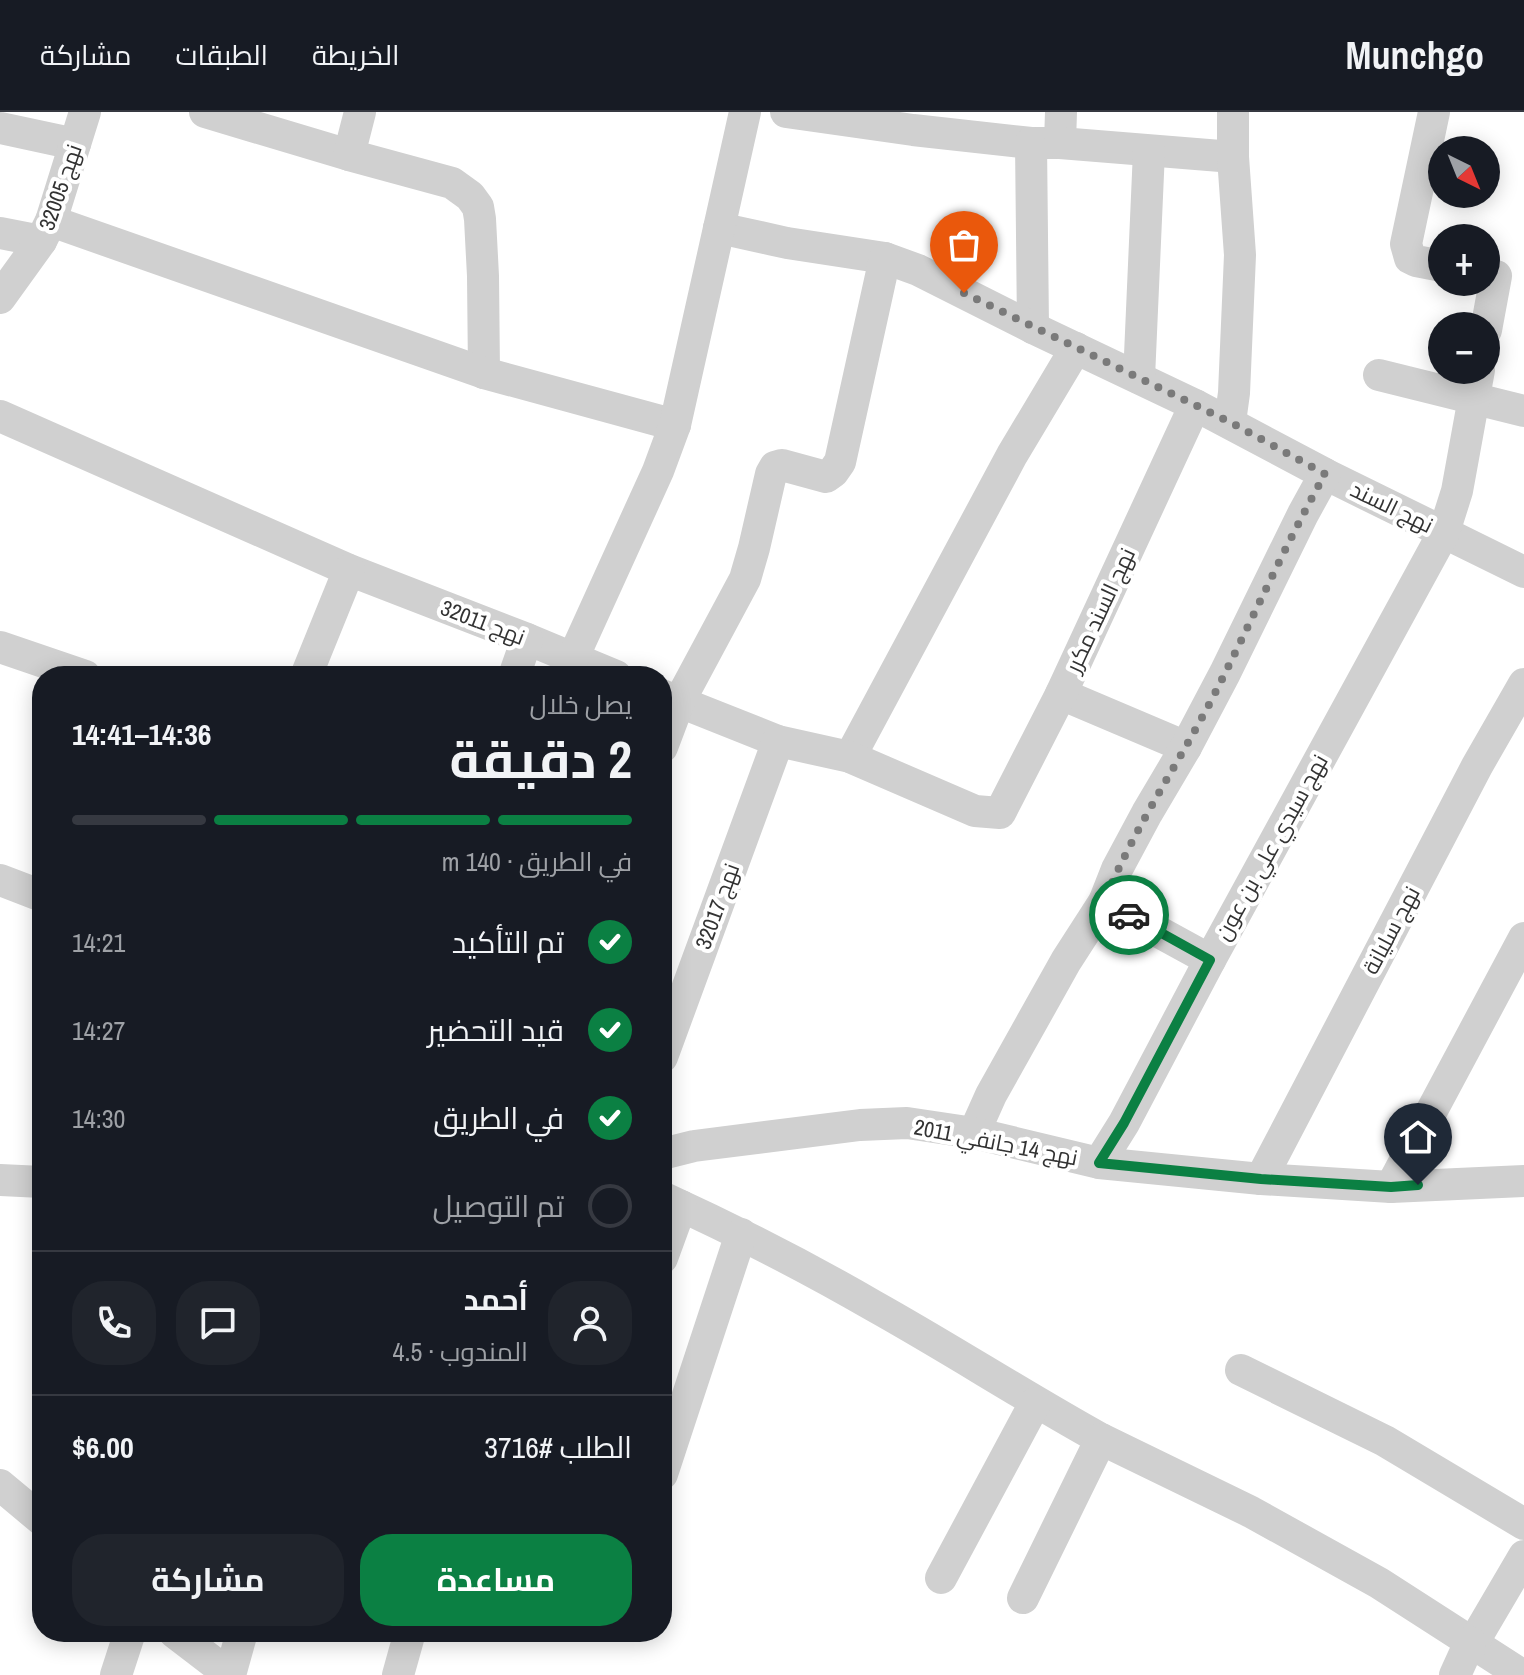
<!DOCTYPE html>
<html lang="ar">
<meta charset="utf-8">
<style>
:root{--surface:#171b24;--page:#20242c;--text:#f1f3f6;--muted:#9ea1a6;--line:#363941;--accent:#0b8043}
body{margin:0;font-family:"Archivo Narrow",Cairo,sans-serif;background:var(--page);color:var(--text);direction:rtl;height:100vh;display:flex;flex-direction:column;font-size:30px;white-space:nowrap}
*{box-sizing:border-box;margin:0}
p{font-size:26px;color:var(--muted)}
.icon{flex:none;width:44px;height:44px;fill:none;stroke:currentColor;stroke-width:2;stroke-linecap:round;stroke-linejoin:round}
.map{position:relative;flex:1;overflow:hidden;direction:ltr}
.panel{position:absolute;left:32px;top:554px;width:640px;height:976px;display:flex;flex-direction:column;background:var(--surface);border-radius:32px;box-shadow:0 4px 20px #0003;direction:rtl}
.panel>*{flex:none}
.needle{width:52px;rotate:137deg}
.tools{position:absolute;left:1428px;top:24px;display:grid;gap:16px}
.tools a{display:grid;place-items:center;width:72px;height:72px;border-radius:50%;background:var(--surface);box-shadow:0 4px 20px #0003;font-size:40px}
.pin{position:absolute;display:grid;place-items:center;width:68px;height:68px;color:#fff;margin:-82px -34px;border-radius:50% 50% 50% 0;rotate:-45deg;box-shadow:0 0 8px #0007}
.pin .icon{rotate:45deg}
.courier{position:absolute;display:grid;place-items:center;width:80px;height:80px;margin:-40px;border:6px solid #0b8043;border-radius:50%;background:#fff;color:#222;box-shadow:0 2px 10px #0007}
.headline em{font-style:normal;font-weight:700}
.headline div{display:flex;flex-direction:column-reverse}
.headline{display:flex;align-items:center;justify-content:space-between;height:136px;padding:0 40px}
h1{font-size:52px;font-weight:700;line-height:60px}
.bar{display:grid;grid-template-columns:repeat(4,1fr);gap:12px 8px;align-content:center;height:96px;padding:0 40px}
.bar i{height:10px;border-radius:6px;background:var(--line)}
.bar .active{background:var(--accent)}
.bar p{grid-column:span 4}
.line{display:flex;align-items:center;gap:20px;padding:0 40px;border-top:2px solid var(--line)}
.line div{flex:1}
.round{display:grid;place-items:center;flex:none;width:84px;height:84px;border-radius:32px;background:var(--page)}
ol{padding:0 40px;list-style:none}
li{display:flex;align-items:center;gap:24px;height:88px}
li p{margin-inline-start:auto}
li .icon{padding:8px;border-radius:50%;background:var(--accent);color:#fff;stroke-width:4}
li:last-child{color:var(--muted)}
li i{width:44px;height:44px;border:4px solid var(--line);border-radius:50%}
.primary-button{display:flex;gap:16px;margin-top:auto;padding:16px 40px}
.primary-button a{flex:1;height:92px;border-radius:32px;background:var(--accent);color:#fff;font-size:32px;font-weight:700;line-height:92px;text-align:center}
.primary-button a+a{background:var(--page);color:var(--text)}
header{display:flex;align-items:center;gap:48px;box-sizing:border-box;height:112px;padding:0 40px;background:var(--surface);border-bottom:2px solid var(--line)}
header strong{font-size:38px}
nav{display:flex;gap:44px;margin-inline-start:auto;font-size:28px}
.map>svg:first-child{display:block}
</style>
<header>
<strong>Munchgo</strong>
<nav><a>الخريطة</a><a>الطبقات</a><a>مشاركة</a></nav>
</header>
<div class="map">
<svg width="1524" height="1563" viewBox="0 0 1524 1563">
<rect width="100%" height="100%" fill="#fff"/>
<g fill="none" stroke-linecap="round" stroke-linejoin="round">
<g stroke="#d0d0d0" stroke-width="32">
<polyline points="205,0 349,43"/>
<polyline points="360,0 349,43 452,71 470,84 478,95 480,107 483,164 484,261"/>
<polyline points="786,0 913,18 1031,31 1060,31 1061,0"/>
<polyline points="1434,0 1406,132 1410,146 1416,149 1442,154"/>
<polyline points="0,16 75,32"/>
<polyline points="1031,31 1033,216"/>
<polyline points="1060,31 1233,45"/>
<polyline points="51,109 484,261 675,313"/>
<polyline points="719,116 787,131 885,146 918,158 1033,216 1195,293 1325,362 1524,460"/>
<polyline points="0,121 41,129"/>
<polyline points="1486,162 1496,164 1486,218"/>
<polyline points="0,186 41,129 51,109 85,0"/>
<polyline points="1379,263 1524,299"/>
<polyline points="1139,266 1149,39"/>
<polyline points="0,304 349,458 527,527 616,564"/>
<polyline points="1230,310 1234,281 1240,143 1233,45 1233,0"/>
<polyline points="0,535 85,564"/>
<polyline points="573,546 658,359 675,313 745,0"/>
<polyline points="306,564 349,458"/>
<polyline points="514,564 527,527"/>
<polyline points="1061,582 1186,635"/>
<polyline points="662,583 778,629"/>
<polyline points="662,635 679,590 745,467 754,436 771,362 775,355 782,353 826,365 833,360 840,350 885,146"/>
<polyline points="850,645 1012,343 1076,236"/>
<polyline points="0,768 42,784"/>
<polyline points="1104,790 1210,848"/>
<polyline points="662,945 778,629 850,645 975,699 1000,701 1061,582 1195,293"/>
<polyline points="974,1021 991,983 1066,849 1104,790 1117,757 1147,701 1186,635 1225,561 1303,402 1325,362"/>
<polyline points="662,1042 694,1034 860,1013 907,1011 974,1021 1099,1051 1261,1067 1391,1075 1524,1069"/>
<polyline points="1099,1051 1124,1011 1210,848 1444,420 1457,379 1479,258"/>
<polyline points="1261,1067 1477,654 1524,572"/>
<polyline points="0,1068 42,1070"/>
<polyline points="1391,1075 1524,826"/>
<path d="M662,1085c72,33 143,69 212,109 77,43 151,91 227,133"/>
<polyline points="662,1146 681,1094"/>
<polyline points="1241,1258 1385,1329 1524,1412"/>
<polyline points="662,1362 741,1122"/>
<polyline points="0,1373 42,1408"/>
<polyline points="941,1466 1035,1291"/>
<polyline points="1023,1486 1101,1327 1251,1400 1379,1471 1522,1563"/>
<polyline points="174,1520 230,1563"/>
<polyline points="1473,1531 1524,1444"/>
<polyline points="116,1563 130,1520"/>
<polyline points="230,1563 242,1520"/>
<polyline points="398,1563 410,1520"/>
<polyline points="1455,1563 1470,1530"/>
</g>
</g>
<g fill="none" stroke-linecap="round" stroke-linejoin="round">
<path stroke="#7a7a7a" stroke-width="8" stroke-dasharray="0 14.4" d="M964,181l266,129 95,52c-41,73 -74,149 -112,223 -36,69 -80,133 -109,205l25,13"/>
<polyline stroke="#0b8043" stroke-width="10" points="1129,803 1210,848 1124,1011 1099,1051 1261,1067 1391,1075 1418,1073"/>
</g>
<g text-anchor="middle" stroke-width="8" stroke-linejoin="round" paint-order="stroke">
<g font-size="22" fill="#333" stroke="#fff">
<text transform="translate(60 75) rotate(-71)" y="8">نهج 32005</text>
<text transform="translate(1392 395) rotate(26)" y="8">نهج السند</text>
<text transform="translate(1100 498) rotate(-65)" y="8">نهج السند مكرر</text>
<text transform="translate(483 510) rotate(21)" y="8">نهج 32011</text>
<text transform="translate(1271 735) rotate(-61)" y="8">نهج سيدي علي بن عون</text>
<text transform="translate(717 794) rotate(-70)" y="8">نهج 32017</text>
<text transform="translate(1391 818) rotate(-62)" y="8">نهج سليانة</text>
<text transform="translate(996 1030) rotate(11)" y="8">نهج 14 جانفي 2011</text>
</g>
</g>
</svg>
<div class="tools">
<a><svg class="needle" viewBox="-14 -14 28 28"><path d="M0-13l5 13h-10z" fill="#e53935"/><path d="M0 13l5-13h-10z" fill="#9ea1a6"/></svg></a>
<a>+</a>
<a>−</a>
</div>
<div class="pin" style="left:964px;top:181px;background:#ea580c"><svg class="icon" aria-label="bag" viewBox="0 0 24 24"><path d="M5 8h14l-1 12H6zM9 8a3 3 0 0 1 6 0"/></svg></div>
<div class="pin" style="left:1418px;top:1073px;background:#1f2937"><svg class="icon" aria-label="home" viewBox="0 0 24 24"><path d="M3 11l9-7 9 7M6 9v11h12V9"/></svg></div>
<div class="courier" style="left:1129px;top:803px"><svg class="icon" aria-label="car" viewBox="0 0 24 24"><path d="M5 17H2v-5l4-1 3-4h7l3 4 3 1v5h-3M9 17h6M6 11h13"/><circle cx="7" cy="17" r="2"/><circle cx="17" cy="17" r="2"/></svg></div>
<section class="panel">
<div class="headline"><div><h1>2 دقيقة</h1><p>يصل خلال</p></div><em>14:36–14:41</em></div>
<div class="bar"><i class="active"></i><i class="active"></i><i class="active"></i><i></i><p>في الطريق · 140 m</p></div>
<ol>
<li><svg class="icon" aria-label="check" viewBox="0 0 24 24"><path d="M5 12l5 5 9-10"/></svg>تم التأكيد<p>14:21</p></li>
<li><svg class="icon" aria-label="check" viewBox="0 0 24 24"><path d="M5 12l5 5 9-10"/></svg>قيد التحضير<p>14:27</p></li>
<li><svg class="icon" aria-label="check" viewBox="0 0 24 24"><path d="M5 12l5 5 9-10"/></svg>في الطريق<p>14:30</p></li>
<li><i></i>تم التوصيل</li>
</ol>
<div class="line" style="height:144px"><a class="round"><svg class="icon" aria-label="person" viewBox="0 0 24 24"><circle cx="12" cy="8" r="4"/><path d="M4 21q1-7 8-7t8 7"/></svg></a><div><b>أحمد</b><p>المندوب · 4.5</p></div><a class="round"><svg class="icon" aria-label="chat" viewBox="0 0 24 24"><path d="M4 5h16v11H9l-5 4z"/></svg></a><a class="round"><svg class="icon" aria-label="phone" viewBox="0 0 24 24"><path d="M5 4h4l2 5-3 2q2 4 5 5l2-3 5 2v4C11 20 4 13 5 4z"/></svg></a></div>
<div class="line" style="height:104px"><div>الطلب #3716</div><b>$6.00</b></div>
<div class="primary-button"><a>مساعدة</a><a>مشاركة</a></div>
</section>
</div>
